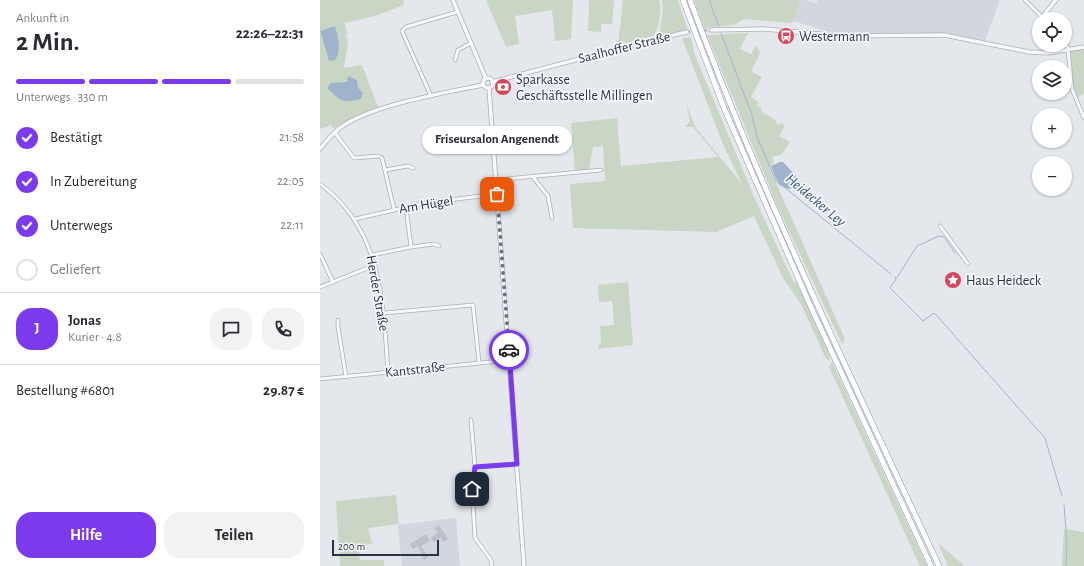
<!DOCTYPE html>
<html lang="de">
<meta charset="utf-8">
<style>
:root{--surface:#fff;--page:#f2f2f3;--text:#2b2b33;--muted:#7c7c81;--line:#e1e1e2;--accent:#7c3aed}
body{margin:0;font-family:"Alegreya Sans",sans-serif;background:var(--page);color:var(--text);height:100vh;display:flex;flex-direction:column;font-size:15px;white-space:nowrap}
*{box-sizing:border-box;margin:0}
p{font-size:13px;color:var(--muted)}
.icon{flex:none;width:22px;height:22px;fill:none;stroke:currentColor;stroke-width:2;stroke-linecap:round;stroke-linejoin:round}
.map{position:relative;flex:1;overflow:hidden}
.drawer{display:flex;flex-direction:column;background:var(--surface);width:320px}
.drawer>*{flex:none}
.controls{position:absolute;left:712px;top:12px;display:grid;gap:8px}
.controls a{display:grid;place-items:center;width:40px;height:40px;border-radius:50%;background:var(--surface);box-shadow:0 1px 3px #0004;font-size:20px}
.scale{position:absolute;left:12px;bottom:10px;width:107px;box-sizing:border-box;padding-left:4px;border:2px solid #2b3445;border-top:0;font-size:11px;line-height:14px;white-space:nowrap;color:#2b3445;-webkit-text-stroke:3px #f4f6f9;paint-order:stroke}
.pin{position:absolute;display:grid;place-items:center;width:34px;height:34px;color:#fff;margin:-17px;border-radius:8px;box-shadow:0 2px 6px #0006}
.courier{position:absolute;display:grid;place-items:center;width:40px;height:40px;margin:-20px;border:3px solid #7c3aed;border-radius:50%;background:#fff;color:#222;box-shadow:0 1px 5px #0007}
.bubble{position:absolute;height:28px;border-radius:14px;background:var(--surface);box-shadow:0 1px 3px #0004;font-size:13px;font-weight:700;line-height:28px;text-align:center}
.head em{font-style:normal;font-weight:700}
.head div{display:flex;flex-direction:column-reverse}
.head{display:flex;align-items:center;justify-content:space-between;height:68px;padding:0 16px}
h1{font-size:26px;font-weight:700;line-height:30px}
.bar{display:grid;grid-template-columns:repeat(4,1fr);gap:6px 4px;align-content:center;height:48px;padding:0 16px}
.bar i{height:5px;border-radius:3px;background:var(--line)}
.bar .active{background:var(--accent)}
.bar p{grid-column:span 4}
.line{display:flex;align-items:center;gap:10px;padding:0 16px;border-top:1px solid var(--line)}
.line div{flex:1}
.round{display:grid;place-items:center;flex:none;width:42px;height:42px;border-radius:16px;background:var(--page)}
ol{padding:0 16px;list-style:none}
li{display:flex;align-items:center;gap:12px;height:44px}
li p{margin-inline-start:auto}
li .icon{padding:4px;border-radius:50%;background:var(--accent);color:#fff;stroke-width:4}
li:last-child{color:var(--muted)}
li i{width:22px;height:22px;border:2px solid var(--line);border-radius:50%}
.action{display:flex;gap:8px;margin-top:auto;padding:8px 16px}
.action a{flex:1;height:46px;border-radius:16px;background:var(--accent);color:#fff;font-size:16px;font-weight:700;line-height:46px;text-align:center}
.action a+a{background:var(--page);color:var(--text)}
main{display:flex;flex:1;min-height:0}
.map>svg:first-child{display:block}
</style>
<main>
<section class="drawer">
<div class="head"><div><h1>2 Min.</h1><p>Ankunft in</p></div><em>22:26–22:31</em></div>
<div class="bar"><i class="active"></i><i class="active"></i><i class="active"></i><i></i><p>Unterwegs · 330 m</p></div>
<ol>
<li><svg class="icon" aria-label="check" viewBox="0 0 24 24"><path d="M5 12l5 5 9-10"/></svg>Bestätigt<p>21:58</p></li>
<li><svg class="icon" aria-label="check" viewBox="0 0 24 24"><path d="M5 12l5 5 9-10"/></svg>In Zubereitung<p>22:05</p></li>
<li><svg class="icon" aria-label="check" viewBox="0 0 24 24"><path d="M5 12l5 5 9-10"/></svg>Unterwegs<p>22:11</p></li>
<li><i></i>Geliefert</li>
</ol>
<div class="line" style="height:72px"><b class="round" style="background:var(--accent);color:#fff">J</b><div><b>Jonas</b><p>Kurier · 4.8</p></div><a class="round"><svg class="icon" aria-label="chat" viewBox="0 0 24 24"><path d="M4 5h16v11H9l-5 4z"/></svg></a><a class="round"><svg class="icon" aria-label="phone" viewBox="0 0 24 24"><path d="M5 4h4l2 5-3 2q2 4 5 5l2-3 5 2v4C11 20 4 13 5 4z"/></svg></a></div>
<div class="line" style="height:52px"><div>Bestellung #6801</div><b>29.87 €</b></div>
<div class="action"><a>Hilfe</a><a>Teilen</a></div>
</section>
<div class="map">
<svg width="764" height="566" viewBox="0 0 764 566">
<rect width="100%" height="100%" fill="#e4e7ec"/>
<g fill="#d2d6de">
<polygon points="480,0 487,0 497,4 498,0 680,0 665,41 626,35 523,36 474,21"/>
<polygon points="136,518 140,566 82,566 78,525"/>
</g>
<g fill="#c9d6c5">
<polygon points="0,0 83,0 84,5 55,16 24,23 28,34 26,35 28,43 24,68 42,65 58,107 35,116 14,129 11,125 0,129 0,32 8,58 15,27 0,31"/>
<polygon points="166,0 253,0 251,39 235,41 232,10 195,16 199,44 186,47"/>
<polygon points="269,0 294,0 292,24 281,24 281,32 268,31"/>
<path d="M303,0h36c3,10 0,28 -5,36l-36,9z"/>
<polygon points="342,0 358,0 368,30 339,35 343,10"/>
<polygon points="374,0 480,0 474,21 471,23 424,19 414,25 384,28"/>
<polygon points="428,33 420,49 431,54 436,46 440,53 431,71 442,77 431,97 439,102 437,106 442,109 441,111 457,121 456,123 459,125 461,123 465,125 459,136 470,142 461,155 452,157 454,163 449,167 525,339 522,344 457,205 387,35"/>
<polygon points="371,37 374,53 435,199 473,281 477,283 509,354 510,358 509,361 506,359 482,306 463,278 434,216 396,232 253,228 250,184 285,181 283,146 273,147 269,170 255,172 251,123 297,118 301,166 398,157 373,127 365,127 370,121 366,104 376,128 422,184 403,144 362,38"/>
<polygon points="764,47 764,93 756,99 752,89 748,49"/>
<polygon points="308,282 313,345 277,349 281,342 280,326 294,325 292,301 279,302 278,285"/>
<polygon points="512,362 607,566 600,566 509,367"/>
<polygon points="76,495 79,524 48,528 52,543 39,547 40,560 64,560 64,566 20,566 16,501"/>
<polygon points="744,529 764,532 764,566 742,566"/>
<polygon points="618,543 645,566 628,566"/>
</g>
<g fill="#9fb4cc">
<path d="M15,26c3,10 7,25 0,34l-6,1 -9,-30z"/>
<path d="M28,76l9,4 1,8 5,5 -2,6c-20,5 -20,2 -34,-11l4,-5 16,-1z"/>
<path d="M460,162h3l14,15 -2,7 -5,5c-13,-2 -15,-13 -19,-23z"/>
</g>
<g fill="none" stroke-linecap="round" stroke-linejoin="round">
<g stroke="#9fb4cc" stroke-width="1">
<polyline points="389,0 399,27"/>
<polyline points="401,33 432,115 437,137 456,181 461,186"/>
<polyline points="464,187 571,274"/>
<polyline points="575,277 576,279 570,288 603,321 614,313 618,317 725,438 742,496"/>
<polyline points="576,279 597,246 619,236 624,237 635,253"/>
<polyline points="744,505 747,543 746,566"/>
</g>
</g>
<g fill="#bbc0ca">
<polygon points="119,525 128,539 123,542 121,538 114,542 111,538 118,533 114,528"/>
<polygon points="106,534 110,541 101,546 108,557 104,560 98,546 93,549 90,544"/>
</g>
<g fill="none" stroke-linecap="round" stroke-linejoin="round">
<polyline stroke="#bfc3cb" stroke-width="3.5" stroke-dasharray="3.5 2" stroke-linecap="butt" points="367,32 391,30"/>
<g stroke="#a9aeb7" stroke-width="4.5">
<g id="minor">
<polyline points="705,0 722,17"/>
<polyline points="748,49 752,89 764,118"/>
<polyline points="135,60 138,50 151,43"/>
<polyline points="111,96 82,31 86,27 137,12"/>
<polyline points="15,133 34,158 58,156 62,158 74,209"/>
<polyline points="65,170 88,166 93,168"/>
<polyline points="213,177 228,196 232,218"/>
<polyline points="176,180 281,170"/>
<path d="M0,184c62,45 63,118 68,188"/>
<polyline points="35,219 105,203 177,194"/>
<polyline points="620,226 648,264"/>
<polyline points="91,247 114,244 119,246"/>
<polyline points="0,254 13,282"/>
<polyline points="52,255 91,247 86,207"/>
<polyline points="0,287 55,265"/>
<polyline points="64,313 153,305 159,362"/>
<polyline points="18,320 18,327 26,377"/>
<polyline points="0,379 190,360"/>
<polyline points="151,420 155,467 152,489 155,538 171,560 172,566"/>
<polyline points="155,467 197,464"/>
</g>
</g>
<g stroke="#a9aeb7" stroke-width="5">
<g id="tertiary">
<polyline points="133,0 166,79"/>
<polyline points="724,19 722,17 736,0"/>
<polyline points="391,30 444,29 523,36 624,35 709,52 728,53 764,47"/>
<polyline points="745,42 748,49"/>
<circle cx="168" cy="83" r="5"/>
<polyline points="172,82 320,43 367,32"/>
<polyline points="169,88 204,566"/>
<path d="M0,149c7,-9 15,-18 24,-24 34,-21 99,-32 139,-40"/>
</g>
</g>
<g stroke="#8b94a3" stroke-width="6">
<g id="motorway">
<polyline points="363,0 404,108 490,305 611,566"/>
<path d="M370,0c71,193 162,379 249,566"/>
</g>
</g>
<use href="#minor" stroke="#f7f8fa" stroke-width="3"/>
<use href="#tertiary" stroke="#f7f8fa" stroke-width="3.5"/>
<use href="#motorway" stroke="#fff" stroke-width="5"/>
</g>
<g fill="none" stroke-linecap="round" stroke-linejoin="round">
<polyline stroke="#6c737f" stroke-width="4" stroke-dasharray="0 7.2" points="177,194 189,350"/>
<polyline stroke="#7c3aed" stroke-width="5" points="152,489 155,467 197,464 189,350"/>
</g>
<defs>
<g id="bus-disc" transform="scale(0.9)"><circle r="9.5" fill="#d1495b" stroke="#f4f6f9"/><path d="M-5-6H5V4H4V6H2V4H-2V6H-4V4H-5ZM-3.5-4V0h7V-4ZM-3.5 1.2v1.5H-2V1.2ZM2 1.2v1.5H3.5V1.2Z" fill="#fff"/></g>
<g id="bank-disc" transform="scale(0.9)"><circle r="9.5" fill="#d1495b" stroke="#f4f6f9"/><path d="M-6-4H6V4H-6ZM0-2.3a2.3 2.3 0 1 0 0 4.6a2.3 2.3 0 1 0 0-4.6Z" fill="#fff"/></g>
<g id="sight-disc" transform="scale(0.9)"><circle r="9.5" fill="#d1495b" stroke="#f4f6f9"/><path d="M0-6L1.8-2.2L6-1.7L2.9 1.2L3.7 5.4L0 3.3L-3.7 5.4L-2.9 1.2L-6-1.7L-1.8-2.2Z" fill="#fff"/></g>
</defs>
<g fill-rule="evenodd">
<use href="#bus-disc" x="466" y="36"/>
<use href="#bank-disc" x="183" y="87"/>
<use href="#sight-disc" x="633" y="280"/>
</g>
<g text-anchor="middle" stroke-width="3.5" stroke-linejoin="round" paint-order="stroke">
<g font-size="14" fill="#2b3445" stroke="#f4f6f9" text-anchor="start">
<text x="479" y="41">Westermann</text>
<text x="196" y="84">Sparkasse<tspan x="196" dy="16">Geschäftsstelle Millingen</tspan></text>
<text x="646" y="285">Haus Heideck</text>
</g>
<g font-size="14" fill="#2b3445" stroke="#f4f6f9">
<text transform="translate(304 47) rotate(-14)" y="5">Saalhoffer Straße</text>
<text transform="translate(106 204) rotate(-9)" y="5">Am Hügel</text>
<text transform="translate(58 293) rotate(80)" y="5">Herder Straße</text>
<text transform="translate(95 369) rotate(-6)" y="5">Kantstraße</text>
</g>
<g font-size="15" font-style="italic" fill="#34527a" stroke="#f4f6f9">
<text transform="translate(496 200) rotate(40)" y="5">Heidecker Ley</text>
</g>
</g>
</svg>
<div class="controls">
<a><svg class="icon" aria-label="locate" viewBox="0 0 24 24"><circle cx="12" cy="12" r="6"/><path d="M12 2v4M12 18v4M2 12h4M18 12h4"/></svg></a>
<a><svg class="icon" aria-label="layers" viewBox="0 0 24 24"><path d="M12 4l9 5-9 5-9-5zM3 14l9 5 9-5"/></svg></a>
<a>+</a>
<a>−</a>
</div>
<div class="scale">200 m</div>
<div class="pin" style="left:177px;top:194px;background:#ea580c"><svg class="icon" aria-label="bag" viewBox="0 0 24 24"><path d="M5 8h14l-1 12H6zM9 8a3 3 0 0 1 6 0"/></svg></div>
<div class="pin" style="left:152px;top:489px;background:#1f2937"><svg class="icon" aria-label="home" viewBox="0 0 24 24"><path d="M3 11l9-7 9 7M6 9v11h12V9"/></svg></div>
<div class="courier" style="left:189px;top:350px"><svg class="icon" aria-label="car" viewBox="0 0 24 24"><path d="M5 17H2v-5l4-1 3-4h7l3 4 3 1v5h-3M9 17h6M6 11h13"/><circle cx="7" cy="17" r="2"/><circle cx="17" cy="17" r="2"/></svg></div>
<div class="bubble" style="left:102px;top:126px;width:150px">Friseursalon Angenendt</div>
</div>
</main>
